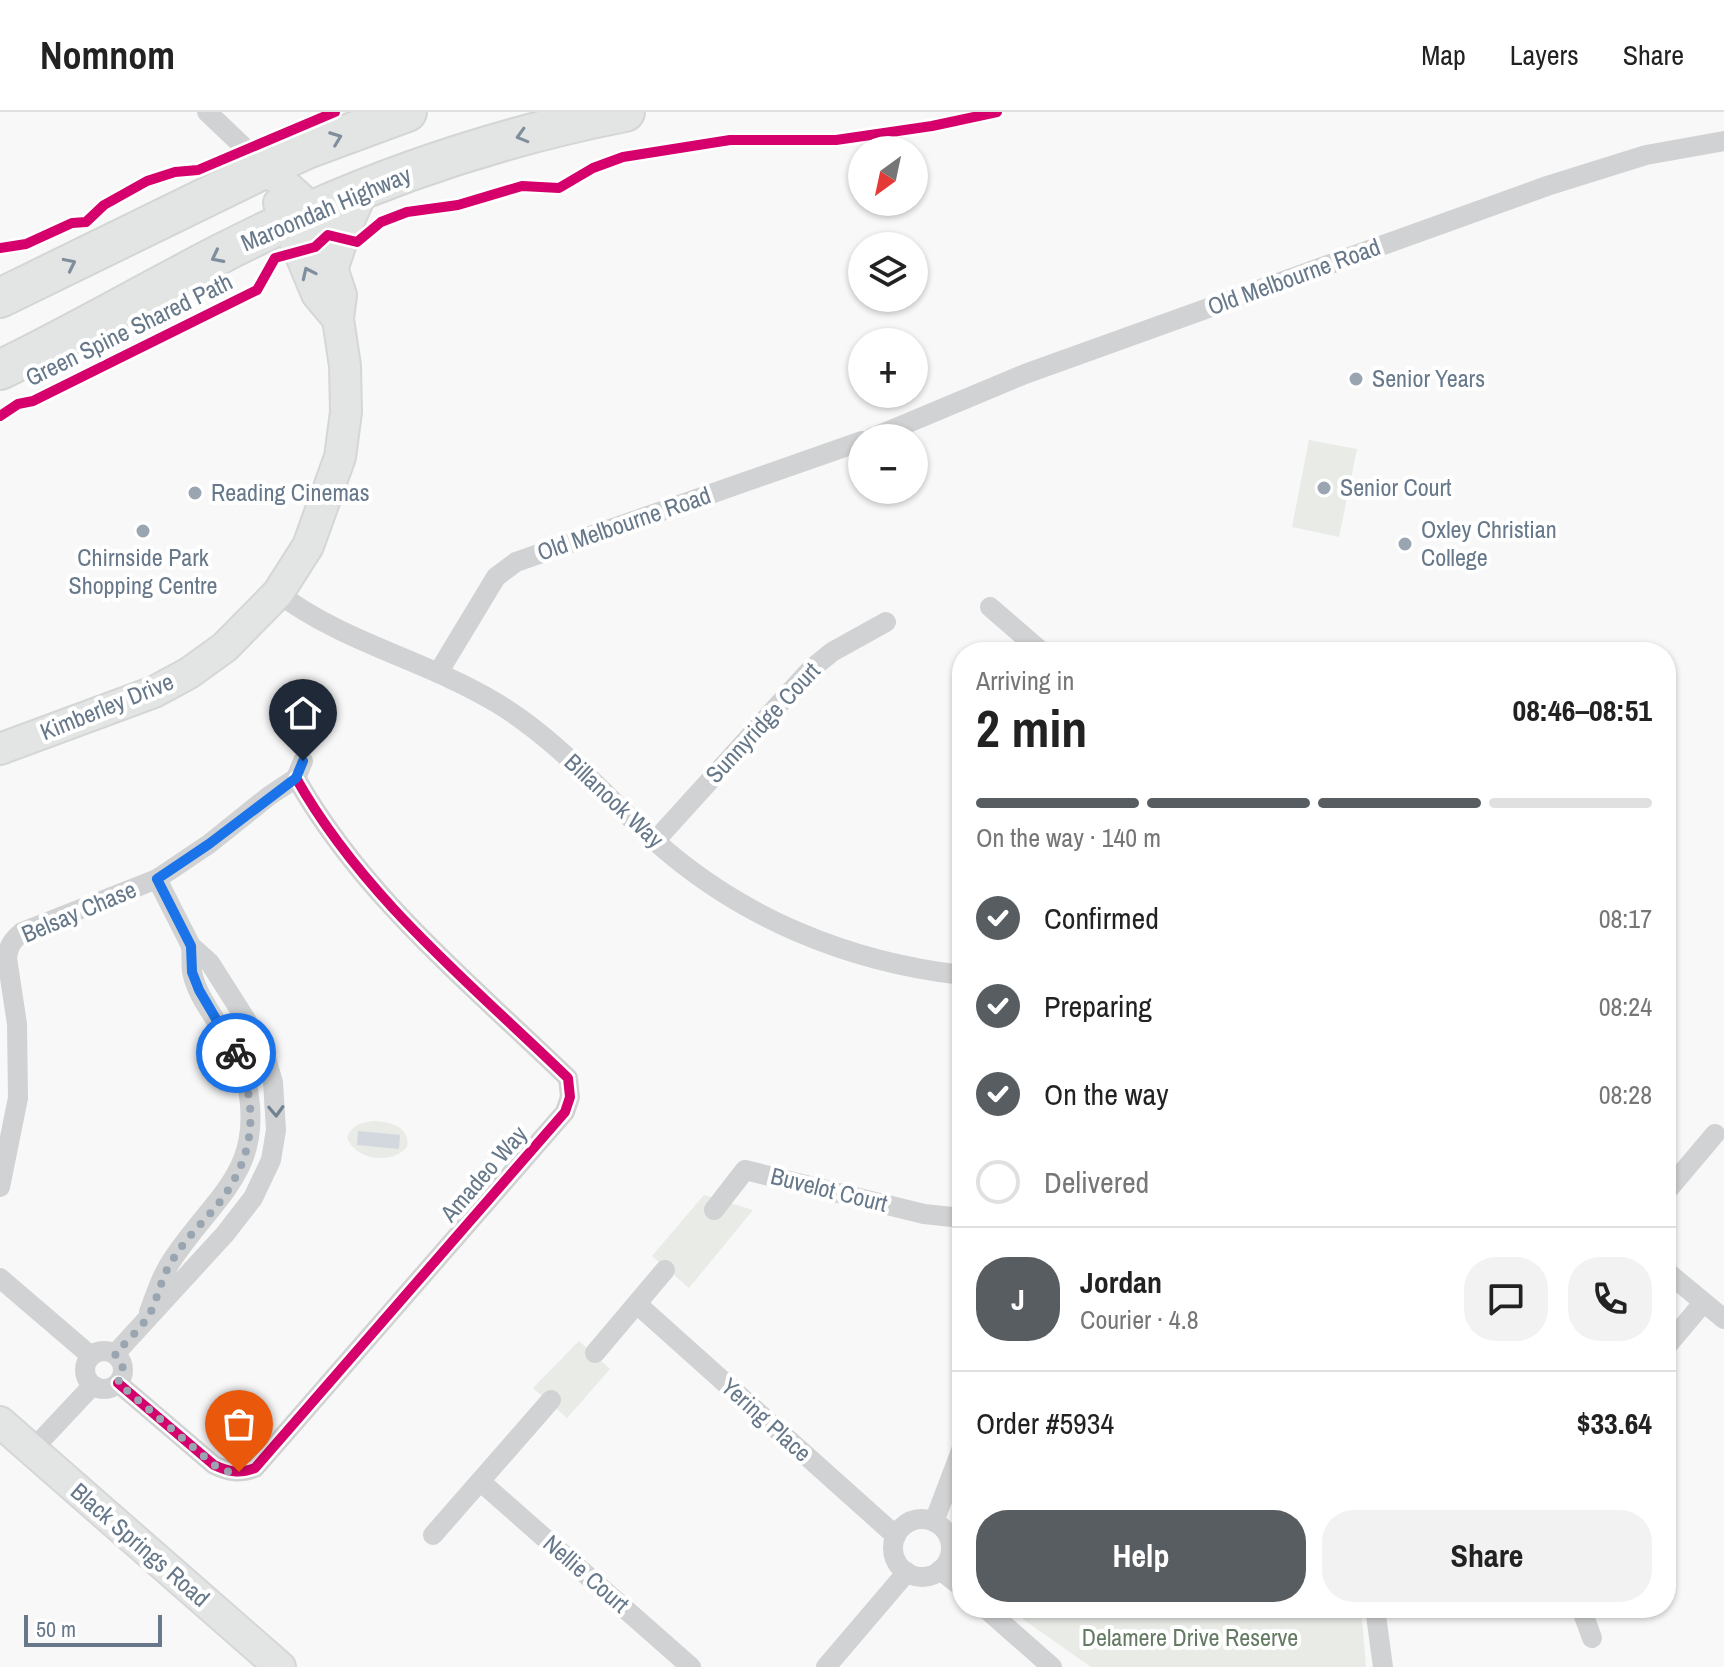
<!DOCTYPE html>
<meta charset="utf-8">
<style>
:root{--surface:#fff;--page:#f2f2f2;--text:#222;--muted:#767676;--line:#e0e0e0;--accent:#585d62}
body{margin:0;font-family:"Archivo Narrow",sans-serif;background:var(--page);color:var(--text);height:100vh;display:flex;flex-direction:column;font-size:30px;white-space:nowrap}
*{box-sizing:border-box;margin:0}
p{font-size:26px;color:var(--muted)}
.icon{flex:none;width:44px;height:44px;fill:none;stroke:currentColor;stroke-width:2;stroke-linecap:round;stroke-linejoin:round}
.map{position:relative;flex:1;overflow:hidden}
.drawer{position:absolute;left:952px;top:530px;width:724px;height:976px;display:flex;flex-direction:column;background:var(--surface);border-radius:32px;box-shadow:0 2px 6px #0004}
.drawer>*{flex:none}
.needle{width:52px;rotate:213deg}
.fabs{position:absolute;left:848px;top:24px;display:grid;gap:16px}
.fabs a{display:grid;place-items:center;width:80px;height:80px;border-radius:50%;background:var(--surface);box-shadow:0 2px 6px #0004;font-size:40px}
.scale{position:absolute;left:24px;bottom:20px;width:138px;box-sizing:border-box;padding-left:8px;border:4px solid #66788a;border-top:0;font-size:22px;line-height:28px;white-space:nowrap;color:#66788a;-webkit-text-stroke:6px #fff;paint-order:stroke}
.pin{position:absolute;display:grid;place-items:center;width:68px;height:68px;color:#fff;margin:-82px -34px;border-radius:50% 50% 50% 0;rotate:-45deg;box-shadow:0 0 8px #0007}
.pin .icon{rotate:45deg}
.courier{position:absolute;display:grid;place-items:center;width:80px;height:80px;margin:-40px;border:6px solid #1a73e8;border-radius:50%;background:#fff;color:#222;box-shadow:0 2px 10px #0007}
.overview em{font-style:normal;font-weight:700}
.overview div{display:flex;flex-direction:column-reverse}
.overview{display:flex;align-items:center;justify-content:space-between;height:136px;padding:0 24px}
h1{font-size:52px;font-weight:700;line-height:60px}
.bar{display:grid;grid-template-columns:repeat(4,1fr);gap:12px 8px;align-content:center;height:96px;padding:0 24px}
.bar i{height:10px;border-radius:6px;background:var(--line)}
.bar .current{background:var(--accent)}
.bar p{grid-column:span 4}
.line{display:flex;align-items:center;gap:20px;padding:0 24px;border-top:2px solid var(--line)}
.line div{flex:1}
.round{display:grid;place-items:center;flex:none;width:84px;height:84px;border-radius:32px;background:var(--page)}
ol{padding:0 24px;list-style:none}
li{display:flex;align-items:center;gap:24px;height:88px}
li p{margin-inline-start:auto}
li .icon{padding:8px;border-radius:50%;background:var(--accent);color:#fff;stroke-width:4}
li:last-child{color:var(--muted)}
li i{width:44px;height:44px;border:4px solid var(--line);border-radius:50%}
.button{display:flex;gap:16px;margin-top:auto;padding:16px 24px}
.button a{flex:1;height:92px;border-radius:32px;background:var(--accent);color:#fff;font-size:32px;font-weight:700;line-height:92px;text-align:center}
.button a+a{background:var(--page);color:var(--text)}
header{display:flex;align-items:center;gap:48px;box-sizing:border-box;height:112px;padding:0 40px;background:var(--surface);border-bottom:2px solid var(--line)}
header strong{font-size:38px}
nav{display:flex;gap:44px;margin-inline-start:auto;font-size:28px}
.map>svg:first-child{display:block}
</style>
<header>
<strong>Nomnom</strong>
<nav><a>Map</a><a>Layers</a><a>Share</a></nav>
</header>
<div class="map">
<svg width="1724" height="1555" viewBox="0 0 1724 1555">
<rect width="100%" height="100%" fill="#f8f8f8"/>
<g fill="#e8ebe6">
<polygon points="1309,328 1357,337 1339,425 1292,415"/>
<path d="M372,1009c17,0 39,6 35,26 -16,18 -50,14 -60,-9 4,-13 14,-15 25,-17z"/>
<polygon points="704,1083 753,1098 689,1176 652,1144"/>
<polygon points="579,1229 610,1257 567,1306 533,1276"/>
<polygon points="1015,1496 1361,1496 1366,1555 1091,1555 1024,1508"/>
</g>
<polygon fill="#d2d8dd" points="358,1019 400,1023 399,1037 357,1033"/>
<g fill="none" stroke-linecap="round" stroke-linejoin="round">
<g stroke="#d5d6d7" stroke-width="34">
<g id="secondary">
<polyline points="279,91 317,182 338,207"/>
<polyline points="333,155 347,113 363,78"/>
<polyline points="0,637 154,580 189,561 225,535 278,481 308,434 340,345 346,300 345,254 338,207 341,183 313,98 266,56"/>
<polyline points="0,1310 280,1555"/>
</g>
</g>
<g stroke="#d4d6d6" stroke-width="42">
<g id="highway">
<polyline points="0,186 266,56 307,37 407,0"/>
<path d="M0,258c105,-51 206,-114 313,-160 100,-44 205,-77 312,-98"/>
</g>
</g>
<g stroke="#d1d2d3" stroke-width="20">
<polyline points="207,0 266,56"/>
<polyline points="872,326 1025,262 1547,74 1646,43 1724,29"/>
<path d="M278,481c66,50 147,67 217,109 61,36 108,92 160,139 86,77 193,121 307,134"/>
<polyline points="990,495 1042,540"/>
<polyline points="438,561 496,465 516,450 862,329"/>
<polyline points="655,729 810,558 832,540 886,510"/>
<path d="M0,1075l18,-89 -1,-74 -10,-66c1,-12 6,-18 15,-26l135,-53 52,-35 60,-48 27,-18 7,-17"/>
<polyline points="1666,1080 1715,1022"/>
<polyline points="714,1098 745,1058 924,1102 962,1106"/>
<polyline points="1666,1159 1724,1207"/>
<polyline points="0,1166 91,1244"/>
<polyline points="637,1192 896,1424"/>
<path d="M149,1200c7,-19 13,-38 25,-55 44,-64 92,-89 72,-177 -8,-39 -49,-75 -54,-109 -1,-8 0,-17 -1,-25"/>
<polyline points="1666,1235 1703,1191"/>
<circle cx="104" cy="1258" r="19"/>
<polyline points="595,1241 665,1158"/>
<polyline points="115,1242 225,1122 253,1086 271,1048 276,1018 273,970 262,933 210,851 191,834 157,767"/>
<path d="M118,1271l96,82c15,7 25,9 41,3l310,-356 5,-15 -2,-19c-97,-94 -205,-181 -272,-300"/>
<polyline points="32,1338 93,1273"/>
<polyline points="481,1370 691,1555"/>
<circle cx="922" cy="1436" r="29"/>
<polyline points="934,1410 962,1336"/>
<polyline points="433,1423 551,1288"/>
<polyline points="940,1458 962,1475"/>
<polyline points="985,1496 1052,1555"/>
<polyline points="1375,1496 1383,1555"/>
<polyline points="1581,1496 1592,1526"/>
<polyline points="826,1555 907,1460"/>
</g>
<use href="#secondary" stroke="#e3e4e4" stroke-width="30"/>
<use href="#highway" stroke="#e3e4e4" stroke-width="38"/>
<g stroke="#fff" stroke-width="15">
<g id="cycleway">
<polyline points="0,136 26,132 72,111 86,110 104,93 147,69 175,60 198,58 335,0"/>
<polyline points="0,304 18,292 33,289 257,178 275,146 315,135 328,123 357,130 381,110 407,100 458,93 522,74 559,76 593,56 623,45 730,28 836,28 932,14 997,0"/>
<path d="M118,1271l96,82c15,7 25,9 41,3l310,-356 5,-15 -2,-19c-97,-94 -205,-181 -272,-300"/>
</g>
</g>
<use href="#cycleway" stroke="#d6006c" stroke-width="10"/>
</g>
<defs><path id="oneway-chevron" d="M-2-3.5L2.5 0L-2 3.5" fill="none" stroke-width="1.6" stroke-linecap="round" stroke-linejoin="round" transform="scale(2)"/></defs>
<g stroke="#7f8e9c">
<use href="#oneway-chevron" transform="translate(522 24) rotate(164)"/>
<use href="#oneway-chevron" transform="translate(336 26) rotate(-21)"/>
<use href="#oneway-chevron" transform="translate(217 145) rotate(153)"/>
<use href="#oneway-chevron" transform="translate(70 152) rotate(-26)"/>
<use href="#oneway-chevron" transform="translate(308 161) rotate(-115)"/>
</g>
<use stroke="#718191" href="#oneway-chevron" transform="translate(276 999) rotate(88)"/>
<g fill="none" stroke-linecap="round" stroke-linejoin="round">
<path stroke="#99a5b0" stroke-width="8" stroke-dasharray="0 14.4" d="M236,941c24,57 19,106 -21,155 -15,17 -31,33 -43,53 -12,18 -14,39 -24,56 -9,13 -22,25 -33,37l8,14 -5,15 96,82 15,7h10"/>
<polyline stroke="#1a73e8" stroke-width="10" points="236,941 199,878 192,860 191,834 157,767 209,732 296,666 303,649"/>
</g>
<g fill="#99a5b0" stroke="#fff" stroke-width="3">
<circle cx="1356" cy="267" r="8"/>
<circle cx="1324" cy="376" r="8"/>
<circle cx="195" cy="381" r="8"/>
<circle cx="143" cy="419" r="8"/>
<circle cx="1405" cy="432" r="8"/>
</g>
<g text-anchor="middle" stroke-width="8" stroke-linejoin="round" paint-order="stroke">
<g font-size="24" fill="#66788a" stroke="#fff">
<text transform="translate(326 97) rotate(-23)" y="8">Maroondah Highway</text>
<text transform="translate(1294 165) rotate(-20)" y="8">Old Melbourne Road</text>
<text transform="translate(129 218) rotate(-26)" y="8">Green Spine Shared Path</text>
<text transform="translate(624 412) rotate(-19)" y="8">Old Melbourne Road</text>
<text transform="translate(107 595) rotate(-22)" y="8">Kimberley Drive</text>
<text transform="translate(763 611) rotate(-47)" y="8">Sunnyridge Court</text>
<text transform="translate(614 689) rotate(43)" y="8">Billanook Way</text>
<text transform="translate(79 800) rotate(-23)" y="8">Belsay Chase</text>
<text transform="translate(484 1062) rotate(-49)" y="8">Amadeo Way</text>
<text transform="translate(829 1078) rotate(14)" y="8">Buvelot Court</text>
<text transform="translate(766 1308) rotate(42)" y="8">Yering Place</text>
<text transform="translate(140 1433) rotate(41)" y="8">Black Springs Road</text>
<text transform="translate(586 1462) rotate(41)" y="8">Nellie Court</text>
</g>
<g font-size="24" fill="#66788a" stroke="#fff" text-anchor="start">
<text x="1372" y="275">Senior Years</text>
<text x="1340" y="384">Senior Court</text>
<text x="211" y="389">Reading Cinemas</text>
<text x="1421" y="426">Oxley Christian<tspan x="1421" dy="28">College</tspan></text>
<text x="143" y="454" text-anchor="middle">Chirnside Park<tspan x="143" dy="28">Shopping Centre</tspan></text>
</g>
<g font-size="24" fill="#657a62" stroke="#fff">
<text x="1190" y="1534">Delamere Drive Reserve</text>
</g>
</g>
</svg>
<div class="fabs">
<a><svg class="needle" viewBox="-14 -14 28 28"><path d="M0-13l5 13h-10z" fill="#e53935"/><path d="M0 13l5-13h-10z" fill="#767676"/></svg></a>
<a><svg class="icon" aria-label="layers" viewBox="0 0 24 24"><path d="M12 4l9 5-9 5-9-5zM3 14l9 5 9-5"/></svg></a>
<a>+</a>
<a>−</a>
</div>
<div class="scale">50 m</div>
<div class="pin" style="left:239px;top:1360px;background:#ea580c"><svg class="icon" aria-label="bag" viewBox="0 0 24 24"><path d="M5 8h14l-1 12H6zM9 8a3 3 0 0 1 6 0"/></svg></div>
<div class="pin" style="left:303px;top:649px;background:#1f2937"><svg class="icon" aria-label="home" viewBox="0 0 24 24"><path d="M3 11l9-7 9 7M6 9v11h12V9"/></svg></div>
<div class="courier" style="left:236px;top:941px"><svg class="icon" aria-label="bike" viewBox="0 0 24 24"><circle cx="6" cy="16" r="4"/><circle cx="18" cy="16" r="4"/><path d="M6 16l4-8h5l3 8M10 8l3 8H6M13 5h3"/></svg></div>
<section class="drawer">
<div class="overview"><div><h1>2 min</h1><p>Arriving in</p></div><em>08:46–08:51</em></div>
<div class="bar"><i class="current"></i><i class="current"></i><i class="current"></i><i></i><p>On the way · 140 m</p></div>
<ol>
<li><svg class="icon" aria-label="check" viewBox="0 0 24 24"><path d="M5 12l5 5 9-10"/></svg>Confirmed<p>08:17</p></li>
<li><svg class="icon" aria-label="check" viewBox="0 0 24 24"><path d="M5 12l5 5 9-10"/></svg>Preparing<p>08:24</p></li>
<li><svg class="icon" aria-label="check" viewBox="0 0 24 24"><path d="M5 12l5 5 9-10"/></svg>On the way<p>08:28</p></li>
<li><i></i>Delivered</li>
</ol>
<div class="line" style="height:144px"><b class="round" style="background:var(--accent);color:#fff">J</b><div><b>Jordan</b><p>Courier · 4.8</p></div><a class="round"><svg class="icon" aria-label="chat" viewBox="0 0 24 24"><path d="M4 5h16v11H9l-5 4z"/></svg></a><a class="round"><svg class="icon" aria-label="phone" viewBox="0 0 24 24"><path d="M5 4h4l2 5-3 2q2 4 5 5l2-3 5 2v4C11 20 4 13 5 4z"/></svg></a></div>
<div class="line" style="height:104px"><div>Order #5934</div><b>$33.64</b></div>
<div class="button"><a>Help</a><a>Share</a></div>
</section>
</div>
